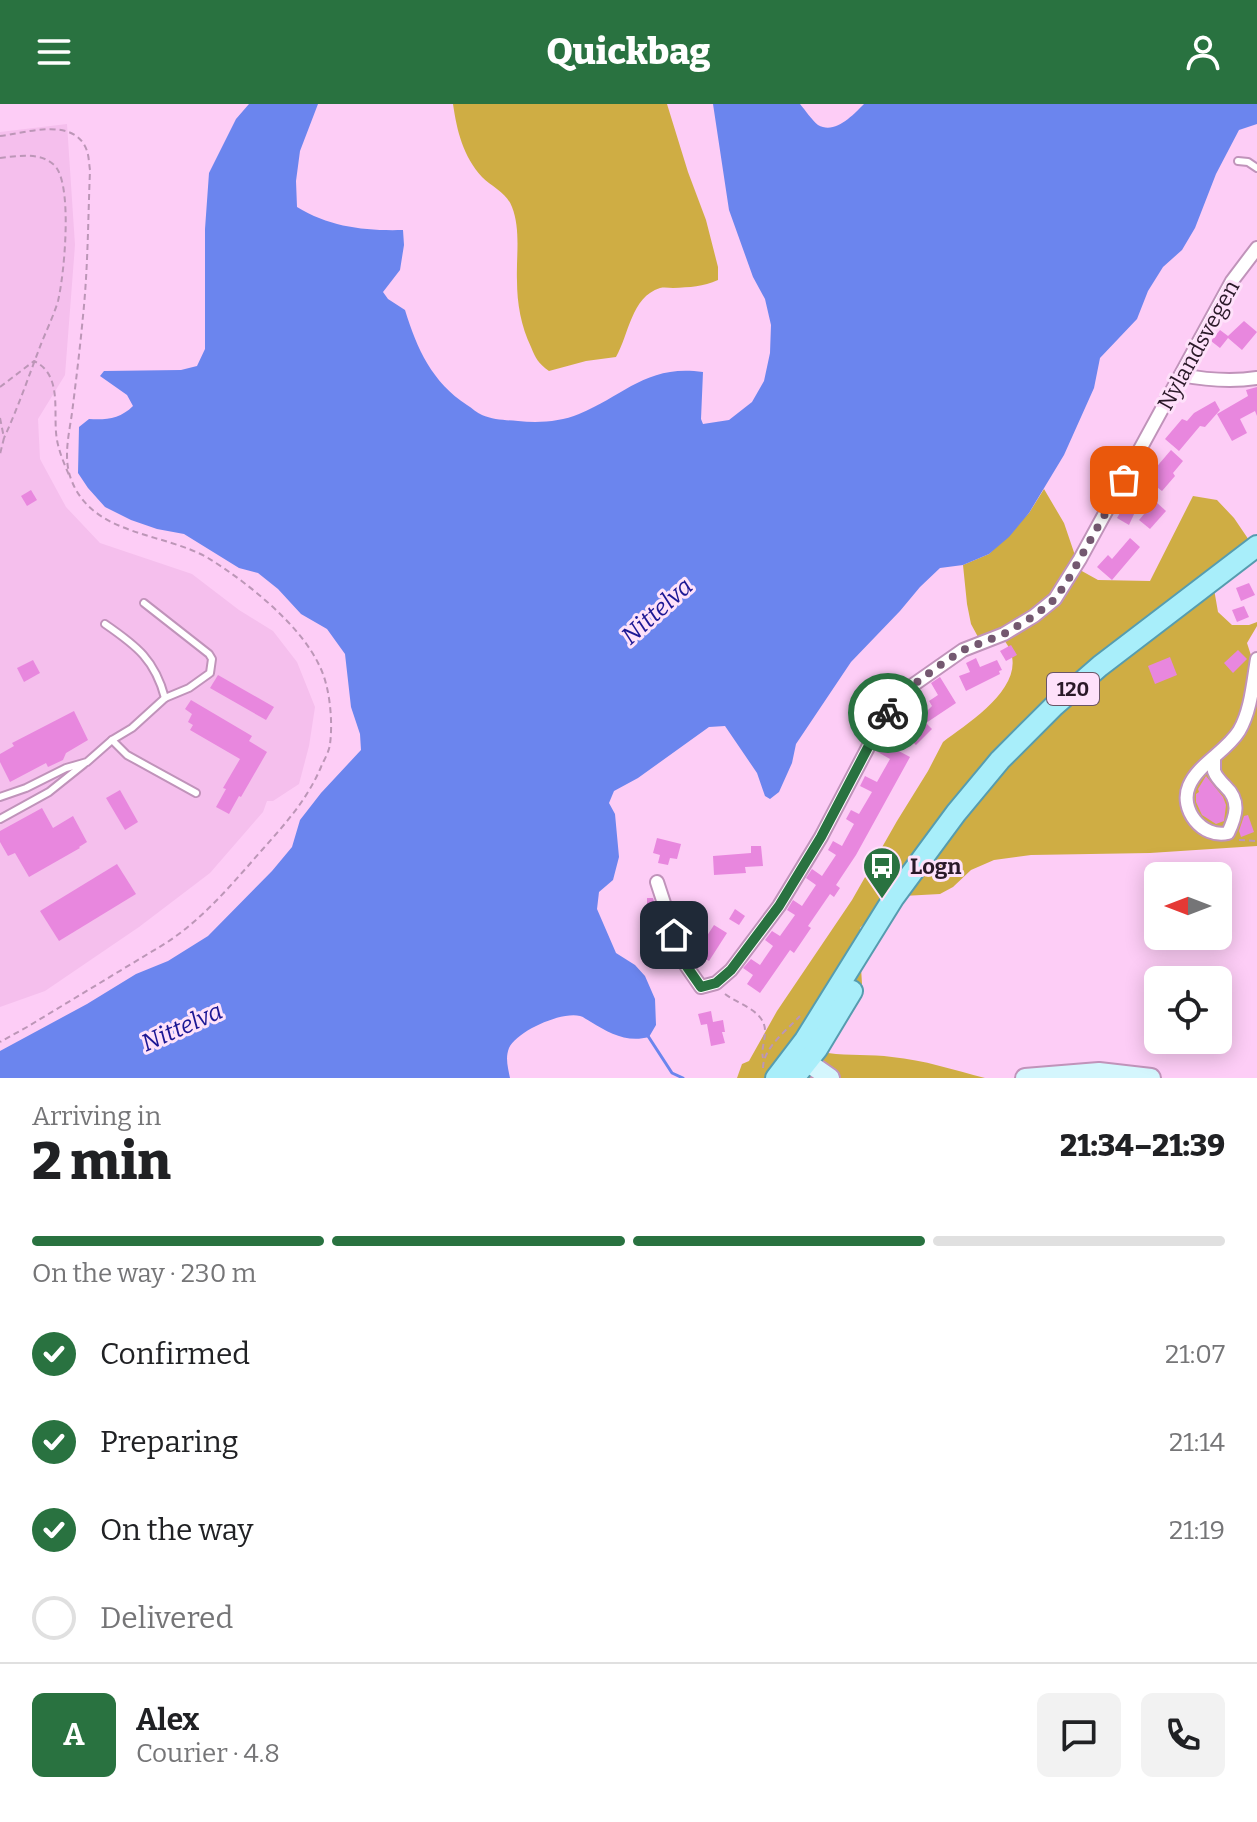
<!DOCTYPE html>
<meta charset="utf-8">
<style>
:root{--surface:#fff;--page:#f2f2f2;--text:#202124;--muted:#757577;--line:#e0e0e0;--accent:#297240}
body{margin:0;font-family:Bitter,serif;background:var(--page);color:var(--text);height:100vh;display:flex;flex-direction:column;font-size:30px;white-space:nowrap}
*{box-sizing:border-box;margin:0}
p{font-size:26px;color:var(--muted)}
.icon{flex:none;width:44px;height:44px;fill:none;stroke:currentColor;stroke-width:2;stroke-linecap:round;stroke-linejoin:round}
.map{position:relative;height:974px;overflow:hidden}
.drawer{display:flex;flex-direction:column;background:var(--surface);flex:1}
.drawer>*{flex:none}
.needle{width:52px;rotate:270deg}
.controls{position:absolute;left:1144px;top:758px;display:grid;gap:16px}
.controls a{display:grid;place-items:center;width:88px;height:88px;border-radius:12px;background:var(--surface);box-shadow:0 4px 20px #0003;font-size:40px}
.pin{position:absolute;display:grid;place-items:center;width:68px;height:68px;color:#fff;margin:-34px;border-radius:16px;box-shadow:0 4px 12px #0006}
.courier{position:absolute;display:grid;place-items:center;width:80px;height:80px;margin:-40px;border:6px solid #297240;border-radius:50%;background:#fff;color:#222;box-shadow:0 2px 10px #0007}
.head em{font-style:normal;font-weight:800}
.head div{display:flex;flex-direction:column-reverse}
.head{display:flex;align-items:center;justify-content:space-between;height:136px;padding:0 32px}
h1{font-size:52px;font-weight:800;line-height:60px}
.bar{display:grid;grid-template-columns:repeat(4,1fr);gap:12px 8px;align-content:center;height:96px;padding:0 32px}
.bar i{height:10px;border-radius:6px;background:var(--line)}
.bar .current{background:var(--accent)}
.bar p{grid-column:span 4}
.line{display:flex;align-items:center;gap:20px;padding:0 32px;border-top:2px solid var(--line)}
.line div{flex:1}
.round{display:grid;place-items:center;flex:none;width:84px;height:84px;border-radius:12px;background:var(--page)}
ol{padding:0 32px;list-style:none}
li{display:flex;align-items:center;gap:24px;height:88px}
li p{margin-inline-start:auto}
li .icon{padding:8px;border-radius:50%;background:var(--accent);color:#fff;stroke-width:4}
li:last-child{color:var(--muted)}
li i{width:44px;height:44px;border:4px solid var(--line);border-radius:50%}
header{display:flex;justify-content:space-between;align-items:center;height:104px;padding:0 32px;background:var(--accent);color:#fff;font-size:36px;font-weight:800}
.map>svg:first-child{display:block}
</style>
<header><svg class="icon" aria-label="menu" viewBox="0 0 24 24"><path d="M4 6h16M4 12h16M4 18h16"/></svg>Quickbag<svg class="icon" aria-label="person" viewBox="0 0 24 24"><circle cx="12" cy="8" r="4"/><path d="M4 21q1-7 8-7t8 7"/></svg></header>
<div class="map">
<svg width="1257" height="974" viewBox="0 0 1257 974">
<rect width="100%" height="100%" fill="#fdcdf6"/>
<polygon fill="#f5bfed" points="67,20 75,141 65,271 38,315 40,355 66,403 100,439 192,470 239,506 273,527 297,558 315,603 309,642 299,680 273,697 267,697 263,708 210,769 139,823 45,887 0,903 0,28"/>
<g fill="#cfad44">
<path d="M453,0h214l21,68 18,48 12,47v13c-15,7 -28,7 -45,8 -4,0 -8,-1 -13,0 -29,9 -31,47 -44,69l-30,4 -37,10c-11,-8 -13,-12 -18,-24 -10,-21 -14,-44 -14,-66 -1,-24 4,-51 -5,-74 -5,-14 -20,-20 -30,-30 -19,-21 -25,-46 -29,-73z"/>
<path d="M1044,385l20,34 16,47 18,10 52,1 43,-85 24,4 17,18 21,31 -41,40 4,23 14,13h17l8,-3v4l-10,17 10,31v172l-107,7 -119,2 -37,5 -23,10 -18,17 -13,7 -37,2 -32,20 -11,12v23l2,33 -5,2 -32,58 3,9c21,3 43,1 64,4 32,3 62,13 93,21h-248l5,-14 7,-3 28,-50 75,-111 45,-79 31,-50 15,-29c28,-21 93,-61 61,-102l-20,8 -13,-24 -4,-20 -4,-39 26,-11 40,-41z"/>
</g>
<path fill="#6b85ee" d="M249,0h69l-18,47 -4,30 1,26c33,20 67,24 106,23l1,15 -4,25 -17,22 5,7 17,11c12,39 27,72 62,95 5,3 10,8 15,10 11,5 25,5 36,6 20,2 42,1 61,-7 46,-19 68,-50 124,-42l-2,47 2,5 26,-4 23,-18 12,-21 6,-28 1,-28 -6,-26 -12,-22 -24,-67 -16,-106h87c5,6 12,16 18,21 17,10 35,-10 46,-21h393v20l-18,6 -23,44 -21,54 -13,22 -19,17 -15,24 -11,28 -37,39 -6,30 -30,67 -35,58 -20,24 -20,17 -26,11 -23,3 -20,19 -20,24 -49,51 -55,82 -4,19 -13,29 -9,7 -5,-3 -8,-23 -32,-47 -16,1 -71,51 -24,13 -5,12 6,11 4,43 -6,23 -14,12 -2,17 19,44 19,12 10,11 10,23 1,26 -7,12c-22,6 -40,-4 -58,-15 -4,-2 -7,-5 -11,-6 -18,-5 -63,15 -71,32 -4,10 -1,20 1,30h-510v-27l87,-47 49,-30 32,-13 40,-25 64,-65 20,-24 8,-27 21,-27 40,-43 -1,-16 -9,-27 -6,-53 -18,-25 -26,-15 -23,-25 -20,-16 -19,-5 -55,-34 -27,-5 -26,-9 -26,-13 -17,-19 -10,-15 1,-46 10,-8c17,1 31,0 44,-13l-6,-11 -27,-19 4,-5 77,-1 16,-4 8,-17v-120l4,-56 27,-54z"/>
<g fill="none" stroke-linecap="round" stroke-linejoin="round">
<polyline stroke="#6b85ee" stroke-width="3" points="648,932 672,969 683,974"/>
</g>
<g fill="#e887de">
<polygon points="1244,217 1257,228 1242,246 1228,234 1220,244 1211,237 1220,226 1228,232"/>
<polygon points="1257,283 1257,312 1255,307 1240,315 1247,329 1232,337 1217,310 1248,292 1246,286"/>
<polygon points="1215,297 1220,306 1205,323 1200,322 1179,347 1165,335 1182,315 1187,317 1194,309"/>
<polygon points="1171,346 1183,357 1173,369 1175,372 1162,387 1153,380 1137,372 1142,362 1153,367"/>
<polygon points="31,386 37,396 27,402 21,392"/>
<polygon points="1155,397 1166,407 1150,425 1139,416"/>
<polygon points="1124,402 1135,408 1129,421 1117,414"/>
<polygon points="1130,434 1140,443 1112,476 1097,463 1108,451 1112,455"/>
<polygon points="1249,479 1255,491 1241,497 1236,484"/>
<polygon points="1244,502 1249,513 1237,518 1232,506"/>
<polygon points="1011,541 1017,551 1006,557 1000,547"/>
<polygon points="1238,546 1247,555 1233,569 1224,559"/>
<polygon points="1170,553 1177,571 1155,580 1148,562"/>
<polygon points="976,554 980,563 997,556 1002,566 999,567 1000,570 966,587 959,572 970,568 966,559"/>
<polygon points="33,556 40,569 24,578 17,564"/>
<polygon points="218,571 274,603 266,616 210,584"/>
<polygon points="940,573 956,599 926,619 932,625 916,641 904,630 932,602 929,597 938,591 931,579"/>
<polygon points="191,596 252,632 249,637 267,648 241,693 239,692 229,710 216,703 226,685 223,684 240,655 190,626 193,621 188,618 192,610 185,605"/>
<polygon points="74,607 88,636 66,649 63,656 48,663 46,659 10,678 0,658 0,650 14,642 12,639"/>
<polygon points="882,638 910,653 856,751 836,781 840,784 834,793 830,790 808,822 811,824 794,849 790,846 760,889 747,880 753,871 743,864 751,855 760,861 773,842 765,836 772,827 780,832 795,811 787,806 793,796 802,802 816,781 806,774 812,765 822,772 836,751 828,746 833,737 842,742 854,720 846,715 851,706 859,710 872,688 860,682 865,672 877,678 890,655 876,647"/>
<polygon points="1206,672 1223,693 1226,701 1224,717 1216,720 1202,711 1196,698 1196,690 1199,688 1198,685"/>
<polygon points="120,686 138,718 125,726 106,694"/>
<polygon points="42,704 53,724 73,712 87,738 79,743 80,744 29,773 15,749 8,752 0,738 0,727"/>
<polygon points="1248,711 1254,728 1241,733 1239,727 1244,712"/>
<polygon points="657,734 681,740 677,755 670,754 668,761 658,759 660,751 653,749"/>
<polygon points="751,742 761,742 763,762 745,763 746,769 714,771 713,752 751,749"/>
<polygon points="117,760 136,790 59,837 40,807"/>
<polygon points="647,794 653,794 659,814 647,814"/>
<polygon points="735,805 745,812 739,821 729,815"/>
<polygon points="714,821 727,829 709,857 699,851 705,843 701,841"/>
<polygon points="711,907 713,918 723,916 725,928 722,928 725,939 711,942 707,920 701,921 698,910"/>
</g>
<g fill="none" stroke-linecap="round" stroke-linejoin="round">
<g stroke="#c093ba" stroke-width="10">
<g id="lane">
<polyline points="1238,57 1248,58 1257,64"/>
<path d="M105,520c32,22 50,36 60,74"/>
<polyline points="112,636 127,651 196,689"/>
<polyline points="0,693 26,684 66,664 87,658 112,636 132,624 165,594 189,584 210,569 212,555 209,550 144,499"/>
<polyline points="0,715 49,688 84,660"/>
</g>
</g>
<g stroke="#c093ba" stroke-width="16">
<g id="street">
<path d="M1181,271c26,5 50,7 76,3"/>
<path d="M1214,654c0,4 0,9 0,13 2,6 7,11 11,15 16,15 11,30 3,47 -26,6 -49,-24 -39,-47 9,-22 37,-34 50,-55 12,-20 14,-49 18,-72"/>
<polyline points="657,778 683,857 701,883 716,879 731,866 779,802 821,733 875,630 894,600 913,581 963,546 1004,530 1034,512 1055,495 1080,455 1232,177 1257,144"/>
</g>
</g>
<g stroke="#c093ba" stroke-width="22">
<g id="secondary">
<polyline points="794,957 807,958 830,974"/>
<polyline points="1025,974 1099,968 1151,974"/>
</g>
</g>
<g stroke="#569caf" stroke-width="24">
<g id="primary">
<polyline points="776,974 805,936 894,793 956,709 1000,656 1054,602 1100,562 1257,442"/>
<polyline points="794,974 817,945 852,887"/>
</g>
</g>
<g stroke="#bc96b7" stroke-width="2" stroke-dasharray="6 4" stroke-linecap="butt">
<path d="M0,32c26,-3 75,-20 87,15 2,6 2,13 3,19 -2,49 -2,98 -7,146 -3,32 -7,65 -11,97 -3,21 -9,45 -1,66 21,57 92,53 137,79 39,24 93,67 112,109 10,20 13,55 10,77 -1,8 -6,16 -9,23 -14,33 -36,57 -59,83 -30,34 -58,68 -96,93l-139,84 -27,15"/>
<path d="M0,54c17,-2 39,-6 53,6 21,16 11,113 5,137 -5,17 -14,34 -20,51 -11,29 -21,58 -34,86"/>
<path d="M0,283l34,-26c27,13 20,46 22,71 1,15 7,29 13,43"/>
<polyline points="0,314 4,334 0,350"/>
<polyline points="1239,736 1257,737"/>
<path d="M725,890c13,10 41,17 40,38 0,9 -4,17 -2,26"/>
<path d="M763,964c0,-20 24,-38 37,-52"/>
</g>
<use href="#lane" stroke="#fff" stroke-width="6"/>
<use href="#street" stroke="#fff" stroke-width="12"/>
<use href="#secondary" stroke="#d4f6fd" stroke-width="18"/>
<use href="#primary" stroke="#a8eefa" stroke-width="20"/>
</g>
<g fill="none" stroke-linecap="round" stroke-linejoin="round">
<polyline stroke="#745870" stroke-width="8" stroke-dasharray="0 14.4" points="888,609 894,600 913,581 936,564 963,546 1004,530 1034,512 1055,495 1068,476 1124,376"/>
<polyline stroke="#297240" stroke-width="10" points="674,831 683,857 701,883 716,879 731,866 779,802 821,733 875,630 888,609"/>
</g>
<defs>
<g id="bus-pin" transform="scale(2)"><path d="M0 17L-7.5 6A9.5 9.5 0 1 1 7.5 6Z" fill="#297240" stroke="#fee1fa"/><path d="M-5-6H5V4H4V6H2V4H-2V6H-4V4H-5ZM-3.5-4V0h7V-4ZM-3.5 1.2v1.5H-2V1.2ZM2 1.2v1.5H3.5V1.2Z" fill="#fff"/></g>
</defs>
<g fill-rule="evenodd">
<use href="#bus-pin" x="882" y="762"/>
</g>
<g text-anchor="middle" stroke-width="6" stroke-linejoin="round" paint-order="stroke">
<rect fill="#fee1fa" stroke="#6a5567" stroke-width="2" x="1047" y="569" width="52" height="32" rx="6"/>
<g font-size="20" font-weight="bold" fill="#2a1928">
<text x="1073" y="592">120</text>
</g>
<g font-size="22" fill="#2a1928" stroke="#fee1fa">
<text transform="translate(1198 241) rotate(-61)" y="8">Nylandsvegen</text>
</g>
<g font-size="22" font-weight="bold" fill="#2a1928" stroke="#fee1fa" text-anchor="start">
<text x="910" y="770">Logn</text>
</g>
<g font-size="24" font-style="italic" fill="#1c1794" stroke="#fee1fa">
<text transform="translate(657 507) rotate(-42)" y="8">Nittelva</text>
<text transform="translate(182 923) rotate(-24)" y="8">Nittelva</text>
</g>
</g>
</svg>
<div class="controls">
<a><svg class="needle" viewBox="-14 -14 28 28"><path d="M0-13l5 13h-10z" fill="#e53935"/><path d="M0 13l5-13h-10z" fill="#757577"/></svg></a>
<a><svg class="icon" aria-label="locate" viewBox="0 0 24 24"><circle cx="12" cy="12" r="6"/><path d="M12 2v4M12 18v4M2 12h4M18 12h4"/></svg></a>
</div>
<div class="pin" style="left:1124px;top:376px;background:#ea580c"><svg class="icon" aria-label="bag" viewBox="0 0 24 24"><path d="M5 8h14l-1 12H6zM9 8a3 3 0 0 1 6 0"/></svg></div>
<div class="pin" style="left:674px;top:831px;background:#1f2937"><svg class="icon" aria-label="home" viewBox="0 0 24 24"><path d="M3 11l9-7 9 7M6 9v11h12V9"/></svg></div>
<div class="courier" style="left:888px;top:609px"><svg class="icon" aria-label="bike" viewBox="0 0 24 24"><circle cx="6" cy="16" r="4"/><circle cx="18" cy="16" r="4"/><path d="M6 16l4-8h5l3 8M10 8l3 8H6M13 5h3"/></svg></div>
</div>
<section class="drawer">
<div class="head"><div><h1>2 min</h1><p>Arriving in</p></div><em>21:34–21:39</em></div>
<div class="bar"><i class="current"></i><i class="current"></i><i class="current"></i><i></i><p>On the way · 230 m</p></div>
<ol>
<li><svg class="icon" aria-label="check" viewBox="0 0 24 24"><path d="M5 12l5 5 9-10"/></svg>Confirmed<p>21:07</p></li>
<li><svg class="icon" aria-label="check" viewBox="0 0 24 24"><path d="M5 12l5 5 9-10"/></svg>Preparing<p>21:14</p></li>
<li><svg class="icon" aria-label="check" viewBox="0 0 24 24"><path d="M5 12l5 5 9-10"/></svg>On the way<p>21:19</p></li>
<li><i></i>Delivered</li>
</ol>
<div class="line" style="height:144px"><b class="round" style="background:var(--accent);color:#fff">A</b><div><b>Alex</b><p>Courier · 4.8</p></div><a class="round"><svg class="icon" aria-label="chat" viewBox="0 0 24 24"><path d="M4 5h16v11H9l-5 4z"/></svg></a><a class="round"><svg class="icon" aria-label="phone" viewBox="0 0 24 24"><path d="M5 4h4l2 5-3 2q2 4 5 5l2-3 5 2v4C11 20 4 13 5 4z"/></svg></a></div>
</section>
